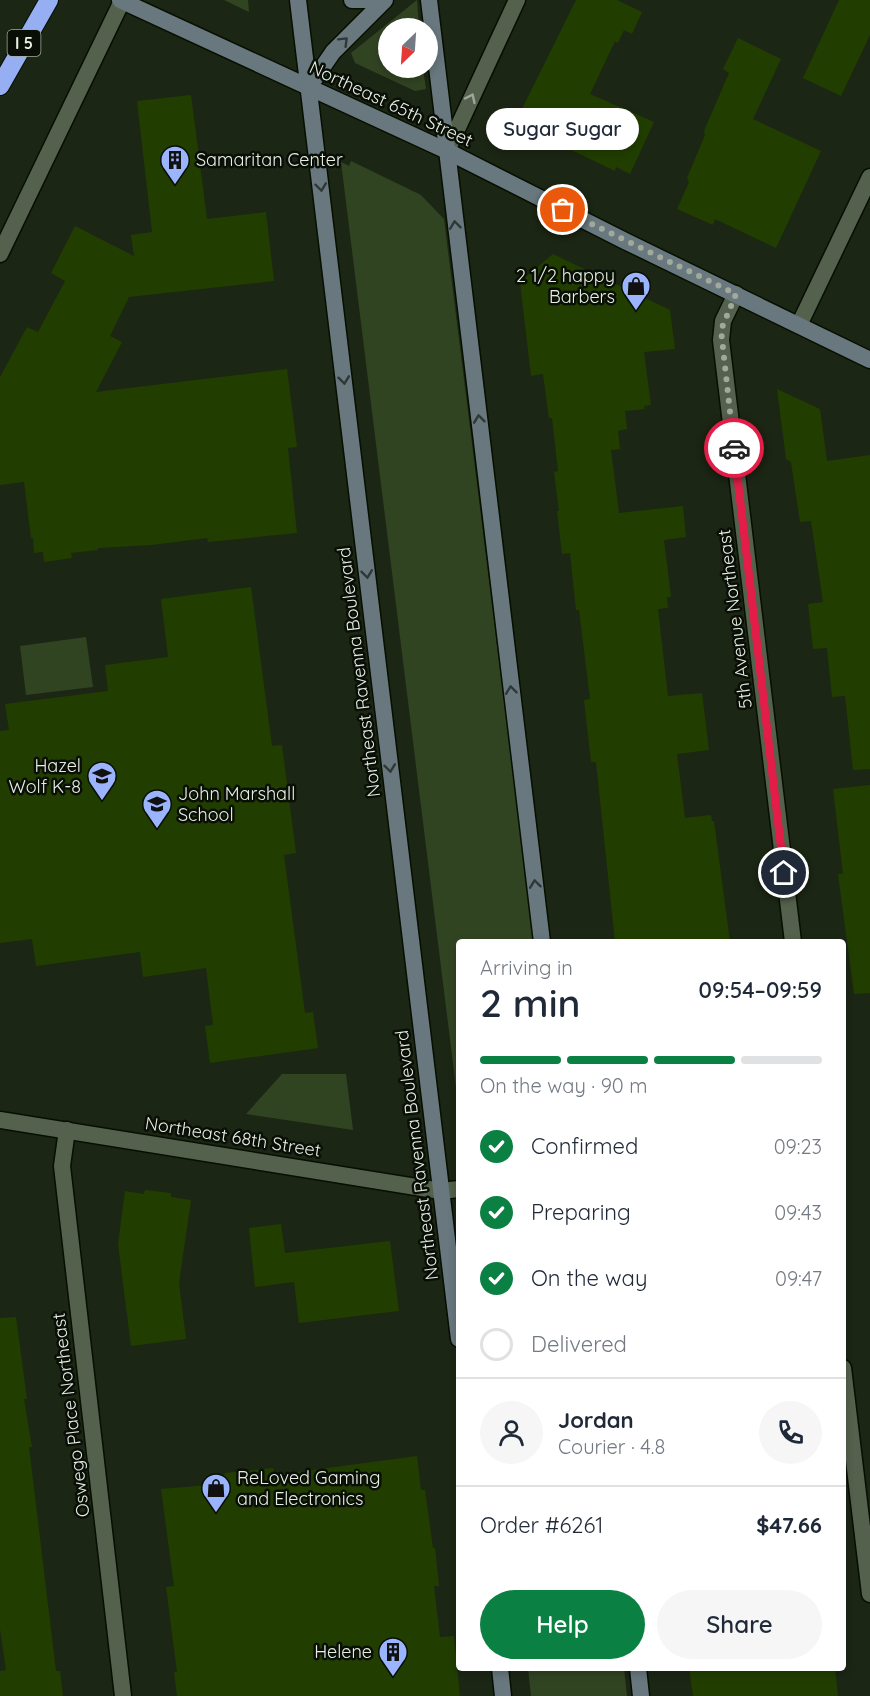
<!DOCTYPE html>
<meta charset="utf-8">
<style>
:root{--surface:#fff;--page:#f6f6f7;--text:#1f2937;--muted:#747a83;--line:#e0e1e3;--accent:#0b8043}
body{margin:0;font-family:Quicksand,sans-serif;background:var(--page);color:var(--text);height:100vh;display:flex;flex-direction:column;font-size:22px;white-space:nowrap}
*{box-sizing:border-box;margin:0}
p{font-size:20px;color:var(--muted)}
.icon{flex:none;width:33px;height:33px;fill:none;stroke:currentColor;stroke-width:2;stroke-linecap:round;stroke-linejoin:round}
.map{position:relative;flex:1;overflow:hidden}
.panel{position:absolute;left:456px;top:939px;width:390px;height:732px;display:flex;flex-direction:column;background:var(--surface);border-radius:6px;box-shadow:0 3px 9px #0003}
.panel>*{flex:none}
.needle{width:39px;rotate:205deg}
.fabs{position:absolute;left:378px;top:18px;display:grid;gap:12px}
.fabs a{display:grid;place-items:center;width:60px;height:60px;border-radius:50%;background:var(--surface);box-shadow:0 3px 9px #0003;font-size:30px}
.pin{position:absolute;display:grid;place-items:center;width:51px;height:51px;color:#fff;margin:-26px;border:3px solid #fff;border-radius:50%;box-shadow:0 2px 6px #0007}
.courier{position:absolute;display:grid;place-items:center;width:60px;height:60px;margin:-30px;border:4px solid #e11d48;border-radius:50%;background:#fff;color:#222;box-shadow:0 2px 8px #0007}
.bubble{position:absolute;height:42px;border-radius:21px;background:var(--surface);box-shadow:0 3px 9px #0003;font-size:20px;font-weight:600;line-height:42px;text-align:center}
.headline em{font-style:normal;font-weight:600}
.headline div{display:flex;flex-direction:column-reverse}
.headline{display:flex;align-items:center;justify-content:space-between;height:102px;padding:0 24px}
h1{font-size:39px;font-weight:600;line-height:45px}
.bar{display:grid;grid-template-columns:repeat(4,1fr);gap:9px 6px;align-content:center;height:72px;padding:0 24px}
.bar i{height:8px;border-radius:4px;background:var(--line)}
.bar .active{background:var(--accent)}
.bar p{grid-column:span 4}
.line{display:flex;align-items:center;gap:15px;padding:0 24px;border-top:2px solid var(--line)}
.line div{flex:1}
.round{display:grid;place-items:center;flex:none;width:63px;height:63px;border-radius:32px;background:var(--page)}
ol{padding:0 24px;list-style:none}
li{display:flex;align-items:center;gap:18px;height:66px}
li p{margin-inline-start:auto}
li .icon{padding:6px;border-radius:50%;background:var(--accent);color:#fff;stroke-width:4}
li:last-child{color:var(--muted)}
li i{width:33px;height:33px;border:3px solid var(--line);border-radius:50%}
.button{display:flex;gap:12px;margin-top:auto;padding:12px 24px}
.button a{flex:1;height:69px;border-radius:36px;background:var(--accent);color:#fff;font-size:24px;font-weight:600;line-height:69px;text-align:center}
.button a+a{background:var(--page);color:var(--text)}
.map>svg:first-child{display:block}
</style>
<div class="map">
<svg width="870" height="1696" viewBox="0 0 870 1696">
<rect width="100%" height="100%" fill="#1c2614"/>
<g fill="#314422">
<polygon points="224,0 248,0 249,12"/>
<polygon points="417,0 419,28 388,28 388,68 423,68 426,89 415,91 355,63 351,53"/>
<polygon points="351,161 421,195 444,219 534,942 459,942 459,1112 341,162 349,166"/>
<polygon points="86,637 93,687 26,695 20,646"/>
<polygon points="282,1074 346,1074 353,1130 246,1114"/>
<polygon points="528,1668 624,1668 627,1696 531,1696"/>
</g>
<g fill="#213e00">
<polygon points="576,0 617,0 642,12 632,34 624,30 618,43 615,41 590,94 654,122 630,174 616,167 615,171 519,125 520,123 516,121"/>
<polygon points="839,0 870,0 870,35 841,96 803,78"/>
<polygon points="738,38 781,59 753,119 821,151 776,248 715,219 713,225 677,209 689,182 687,178 705,135 704,131 729,73 723,69"/>
<polygon points="191,95 207,219 266,212 274,281 129,297 110,336 122,342 96,392 287,369 297,447 288,448 297,533 208,542 207,538 152,545 98,548 98,550 71,553 72,558 44,562 43,552 34,553 33,538 31,538 24,482 0,485 0,377 27,327 38,332 65,281 51,273 75,226 134,256 131,235 152,232 137,101"/>
<polygon points="553,254 670,310 675,349 644,352 651,405 644,406 645,409 625,411 627,429 618,431 620,449 611,450 619,513 683,506 686,537 664,540 671,597 667,597 668,608 658,609 668,696 702,693 709,750 677,754 685,818 711,815 712,821 714,821 730,942 615,942 596,762 591,762 584,700 590,699 579,610 576,610 570,553 562,554 557,511 559,511 554,472 558,471 552,418 549,418 543,374 531,376 520,282"/>
<polygon points="777,389 820,409 827,461 870,455 870,769 853,770 845,696 832,697 827,648 813,649 808,604 823,602 811,521 800,522 791,462 786,459"/>
<polygon points="251,587 272,746 282,745 296,853 284,855 305,1013 313,1012 318,1048 210,1063 205,1026 213,1025 206,968 143,977 140,952 36,966 32,939 0,943 0,731 9,730 5,704 108,691 105,665 168,657 161,599"/>
<polygon points="870,785 870,993 854,994 838,874 843,874 833,789"/>
<polygon points="145,1190 171,1193 171,1197 191,1200 179,1283 186,1339 131,1346 118,1244 125,1191 144,1194"/>
<polygon points="281,1224 285,1253 390,1241 399,1311 299,1323 294,1282 255,1287 249,1228"/>
<polygon points="16,1317 27,1399 24,1399 32,1447 29,1447 56,1671 60,1671 63,1696 0,1696 0,1671 6,1670 0,1629 0,1318"/>
<polygon points="417,1456 421,1490 425,1490 433,1548 435,1548 439,1586 434,1586 440,1637 454,1636 460,1696 177,1696 174,1672 177,1672 166,1587 174,1586 161,1489 222,1484 225,1473 273,1468 275,1475"/>
<polygon points="689,1668 835,1668 838,1696 693,1696"/>
</g>
<g fill="none" stroke-linecap="round" stroke-linejoin="round">
<g stroke="#060f01" stroke-width="19">
<g id="minor">
<polyline points="447,151 517,0"/>
<polyline points="0,254 122,1"/>
<polyline points="736,294 723,321 721,340 793,942"/>
<polyline points="799,325 870,177"/>
<polyline points="0,1120 441,1191 459,1189"/>
<polyline points="67,1130 62,1166 123,1696"/>
<polyline points="843,1368 870,1594"/>
</g>
</g>
<g stroke="#060f01" stroke-width="19">
<g id="secondary">
<polyline points="120,0 447,151 625,241 870,360"/>
<polyline points="298,0 459,1339"/>
<polyline points="352,0 366,0"/>
<polyline points="429,0 542,942"/>
<polyline points="309,87 333,52 385,0"/>
<polyline points="500,1668 503,1696"/>
<polyline points="638,1668 641,1696"/>
</g>
</g>
<g stroke="#060f01" stroke-width="20">
<polyline id="motorway" points="0,86 49,0"/>
</g>
<use href="#minor" stroke="#54614c" stroke-width="16"/>
<use href="#secondary" stroke="#68787e" stroke-width="16"/>
<use href="#motorway" stroke="#96aff3" stroke-width="18"/>
</g>
<defs><path id="oneway-chevron" d="M-2-3.5L2.5 0L-2 3.5" fill="none" stroke-width="1.6" stroke-linecap="round" stroke-linejoin="round" transform="scale(1.5)"/></defs>
<g stroke="#2f3836">
<use href="#oneway-chevron" transform="translate(344 41) rotate(-45)"/>
<use href="#oneway-chevron" transform="translate(321 187) rotate(83)"/>
<use href="#oneway-chevron" transform="translate(455 225) rotate(-97)"/>
<use href="#oneway-chevron" transform="translate(344 380) rotate(83)"/>
<use href="#oneway-chevron" transform="translate(479 419) rotate(-97)"/>
<use href="#oneway-chevron" transform="translate(367 574) rotate(83)"/>
<use href="#oneway-chevron" transform="translate(511 690) rotate(-97)"/>
<use href="#oneway-chevron" transform="translate(390 768) rotate(83)"/>
<use href="#oneway-chevron" transform="translate(535 884) rotate(-97)"/>
</g>
<use stroke="#9ea898" href="#oneway-chevron" transform="translate(471 98) rotate(-65)"/>
<g fill="none" stroke-linecap="round" stroke-linejoin="round">
<polyline stroke="#a0a99b" stroke-width="6" stroke-dasharray="0 10.8" points="563,210 736,294 721,330 734,448"/>
<polyline stroke="#e11d48" stroke-width="8" points="734,448 784,873"/>
</g>
<defs>
<g id="building-pin" transform="scale(1.5)"><path d="M0 17L-7.5 6A9.5 9.5 0 1 1 7.5 6Z" fill="#9ab5fd" stroke="#090e06"/><path d="M-4-6H4V6H1V3H-1V6H-4ZM-2.5-4.3h1.7v1.8h-1.7ZM.8-4.3h1.7v1.8H.8ZM-2.5-1h1.7V.8h-1.7ZM.8-1h1.7V.8H.8Z" fill="#111"/></g>
<g id="shop-pin" transform="scale(1.5)"><path d="M0 17L-7.5 6A9.5 9.5 0 1 1 7.5 6Z" fill="#9ab5fd" stroke="#090e06"/><path d="M-5-2.5h2.3a2.7 3.5 0 0 1 5.4 0H5L5.5 6h-11ZM-1.5-2.5h3a1.5 2.3 0 0 0-3 0Z" fill="#111"/></g>
<g id="school-pin" transform="scale(1.5)"><path d="M0 17L-7.5 6A9.5 9.5 0 1 1 7.5 6Z" fill="#9ab5fd" stroke="#090e06"/><path d="M0-5L7-2L0 1L-7-2ZM-4 1L0 2.5L4 1V4Q0 6-4 4Z" fill="#111"/></g>
</defs>
<g fill-rule="evenodd">
<use href="#building-pin" x="175" y="160"/>
<use href="#shop-pin" x="636" y="286"/>
<use href="#school-pin" x="102" y="776"/>
<use href="#school-pin" x="157" y="804"/>
<use href="#shop-pin" x="216" y="1488"/>
<use href="#building-pin" x="393" y="1652"/>
</g>
<g text-anchor="middle" stroke-width="5" stroke-linejoin="round" paint-order="stroke">
<rect fill="#090e06" stroke="#a4aca1" stroke-width="1.5" x="7.5" y="30" width="33" height="26" rx="4.5"/>
<g font-size="16" font-weight="bold" fill="#e7efe3">
<text x="24" y="49">I 5</text>
</g>
<g font-size="18" fill="#e7efe3" stroke="#090e06">
<text transform="translate(391 104) rotate(25)" y="6">Northeast 65th Street</text>
<text transform="translate(735 619) rotate(-97)" y="6">5th Avenue Northeast</text>
<text transform="translate(359 672) rotate(-97)" y="6">Northeast Ravenna Boulevard</text>
<text transform="translate(233 1137) rotate(9)" y="6">Northeast 68th Street</text>
<text transform="translate(417 1155) rotate(-97)" y="6">Northeast Ravenna Boulevard</text>
<text transform="translate(71 1415) rotate(-97)" y="6">Oswego Place Northeast</text>
</g>
<g font-size="18" fill="#e7efe3" stroke="#090e06" text-anchor="start">
<text x="196" y="166">Samaritan Center</text>
<text x="615" y="282" text-anchor="end">2 1/2 happy<tspan x="615" dy="21">Barbers</tspan></text>
<text x="81" y="772" text-anchor="end">Hazel<tspan x="81" dy="21">Wolf K-8</tspan></text>
<text x="178" y="800">John Marshall<tspan x="178" dy="21">School</tspan></text>
<text x="237" y="1484">ReLoved Gaming<tspan x="237" dy="21">and Electronics</tspan></text>
<text x="372" y="1658" text-anchor="end">Helene</text>
</g>
</g>
</svg>
<div class="fabs">
<a><svg class="needle" viewBox="-14 -14 28 28"><path d="M0-13l5 13h-10z" fill="#e53935"/><path d="M0 13l5-13h-10z" fill="#747a83"/></svg></a>
</div>
<div class="pin" style="left:563px;top:210px;background:#ea580c"><svg class="icon" aria-label="bag" viewBox="0 0 24 24"><path d="M5 8h14l-1 12H6zM9 8a3 3 0 0 1 6 0"/></svg></div>
<div class="pin" style="left:784px;top:873px;background:#1f2937"><svg class="icon" aria-label="home" viewBox="0 0 24 24"><path d="M3 11l9-7 9 7M6 9v11h12V9"/></svg></div>
<div class="courier" style="left:734px;top:448px"><svg class="icon" aria-label="car" viewBox="0 0 24 24"><path d="M5 17H2v-5l4-1 3-4h7l3 4 3 1v5h-3M9 17h6M6 11h13"/><circle cx="7" cy="17" r="2"/><circle cx="17" cy="17" r="2"/></svg></div>
<div class="bubble" style="left:486px;top:108px;width:153px">Sugar Sugar</div>
<section class="panel">
<div class="headline"><div><h1>2 min</h1><p>Arriving in</p></div><em>09:54–09:59</em></div>
<div class="bar"><i class="active"></i><i class="active"></i><i class="active"></i><i></i><p>On the way · 90 m</p></div>
<ol>
<li><svg class="icon" aria-label="check" viewBox="0 0 24 24"><path d="M5 12l5 5 9-10"/></svg>Confirmed<p>09:23</p></li>
<li><svg class="icon" aria-label="check" viewBox="0 0 24 24"><path d="M5 12l5 5 9-10"/></svg>Preparing<p>09:43</p></li>
<li><svg class="icon" aria-label="check" viewBox="0 0 24 24"><path d="M5 12l5 5 9-10"/></svg>On the way<p>09:47</p></li>
<li><i></i>Delivered</li>
</ol>
<div class="line" style="height:108px"><a class="round"><svg class="icon" aria-label="person" viewBox="0 0 24 24"><circle cx="12" cy="8" r="4"/><path d="M4 21q1-7 8-7t8 7"/></svg></a><div><b>Jordan</b><p>Courier · 4.8</p></div><a class="round"><svg class="icon" aria-label="phone" viewBox="0 0 24 24"><path d="M5 4h4l2 5-3 2q2 4 5 5l2-3 5 2v4C11 20 4 13 5 4z"/></svg></a></div>
<div class="line" style="height:78px"><div>Order #6261</div><b>$47.66</b></div>
<div class="button"><a>Help</a><a>Share</a></div>
</section>
</div>
